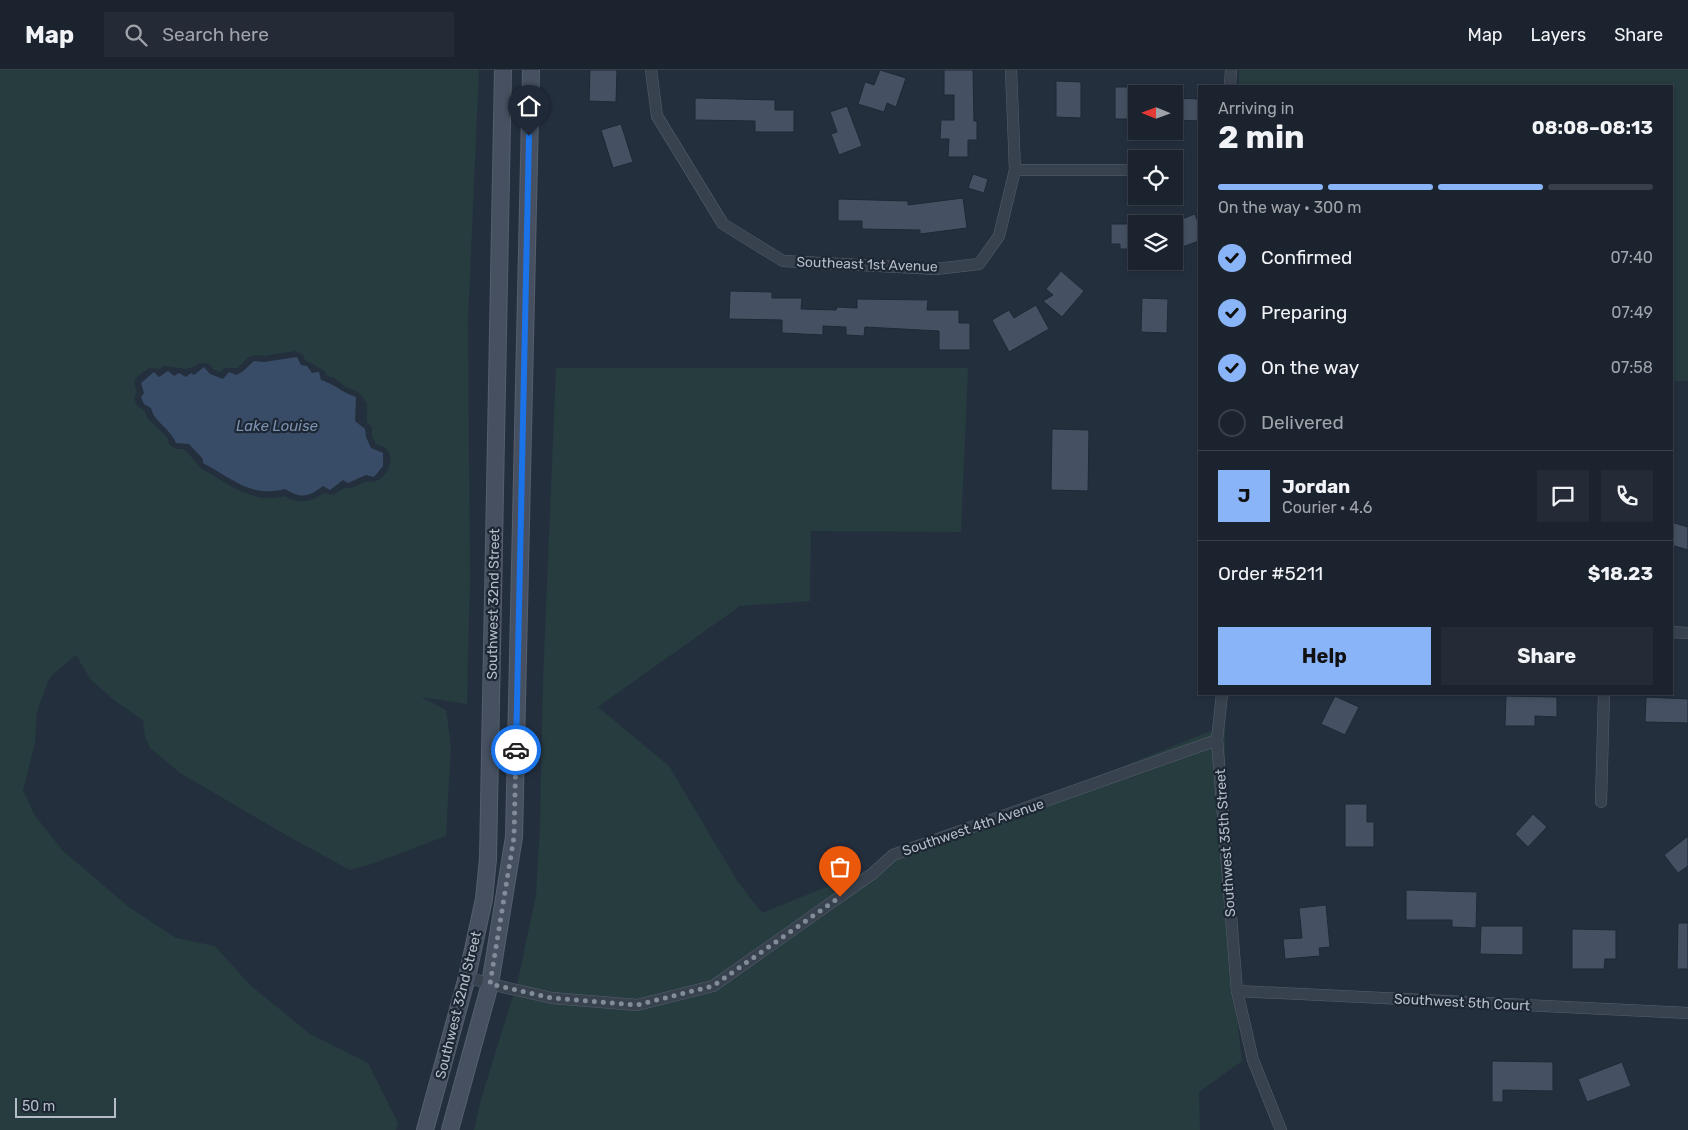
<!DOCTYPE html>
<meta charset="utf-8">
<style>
:root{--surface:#1b232e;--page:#242b36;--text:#f1f3f6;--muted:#a0a4aa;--line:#39404a;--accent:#8ab4f8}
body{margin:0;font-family:Rubik,sans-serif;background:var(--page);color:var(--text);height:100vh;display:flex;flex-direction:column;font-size:19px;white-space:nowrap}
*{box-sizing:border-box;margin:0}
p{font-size:16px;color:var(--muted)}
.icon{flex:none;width:28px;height:28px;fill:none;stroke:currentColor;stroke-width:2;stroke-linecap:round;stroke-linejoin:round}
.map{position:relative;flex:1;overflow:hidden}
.details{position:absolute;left:1198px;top:15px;width:475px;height:610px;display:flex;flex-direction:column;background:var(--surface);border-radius:0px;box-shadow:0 2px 8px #0003,0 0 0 1px var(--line)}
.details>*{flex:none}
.needle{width:32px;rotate:271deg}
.controls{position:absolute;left:1128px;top:15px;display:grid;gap:10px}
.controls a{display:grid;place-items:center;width:55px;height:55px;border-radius:0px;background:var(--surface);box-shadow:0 2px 8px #0003,0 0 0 1px var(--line);font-size:25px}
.scale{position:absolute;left:15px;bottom:12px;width:101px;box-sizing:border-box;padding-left:5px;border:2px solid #b4bcc9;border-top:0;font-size:14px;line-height:18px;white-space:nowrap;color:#b4bcc9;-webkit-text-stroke:4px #1d2633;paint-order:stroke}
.pin{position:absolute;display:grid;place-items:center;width:42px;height:42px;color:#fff;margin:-51px -21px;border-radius:50% 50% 50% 0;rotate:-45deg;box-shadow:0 0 5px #0007}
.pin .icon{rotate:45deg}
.courier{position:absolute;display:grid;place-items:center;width:50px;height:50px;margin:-25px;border:4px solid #1a73e8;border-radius:50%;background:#fff;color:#222;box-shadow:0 1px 6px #0007}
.head em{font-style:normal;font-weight:700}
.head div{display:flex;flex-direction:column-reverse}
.head{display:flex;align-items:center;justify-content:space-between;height:85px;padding:0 20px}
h1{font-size:32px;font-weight:700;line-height:38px}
.bar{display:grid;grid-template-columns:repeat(4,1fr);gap:8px 5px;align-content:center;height:60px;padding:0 20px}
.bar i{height:6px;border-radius:4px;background:var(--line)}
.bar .current{background:var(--accent)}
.bar p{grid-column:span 4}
.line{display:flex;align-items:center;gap:12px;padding:0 20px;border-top:1px solid var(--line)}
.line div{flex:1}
.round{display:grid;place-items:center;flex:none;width:52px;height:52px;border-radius:0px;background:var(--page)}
ol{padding:0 20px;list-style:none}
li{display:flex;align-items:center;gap:15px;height:55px}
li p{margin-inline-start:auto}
li .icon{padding:5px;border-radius:50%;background:var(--accent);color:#111;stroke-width:4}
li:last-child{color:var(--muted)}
li i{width:28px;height:28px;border:2px solid var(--line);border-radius:50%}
.cta{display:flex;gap:10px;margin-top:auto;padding:10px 20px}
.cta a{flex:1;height:58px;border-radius:0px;background:var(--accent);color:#111;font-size:20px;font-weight:700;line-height:58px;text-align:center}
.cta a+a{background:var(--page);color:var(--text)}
header{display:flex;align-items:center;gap:30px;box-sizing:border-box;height:70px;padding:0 25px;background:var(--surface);border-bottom:1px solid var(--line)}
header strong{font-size:24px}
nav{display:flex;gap:28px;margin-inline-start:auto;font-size:18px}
.search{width:350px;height:45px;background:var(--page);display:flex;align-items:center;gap:12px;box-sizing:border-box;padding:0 18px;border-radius:0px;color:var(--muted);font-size:19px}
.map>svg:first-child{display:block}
</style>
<header>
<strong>Map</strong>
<div class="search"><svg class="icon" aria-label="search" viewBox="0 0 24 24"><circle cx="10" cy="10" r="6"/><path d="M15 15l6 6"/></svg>Search here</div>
<nav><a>Map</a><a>Layers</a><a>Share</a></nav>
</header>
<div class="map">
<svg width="1688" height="1060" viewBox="0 0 1688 1060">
<rect width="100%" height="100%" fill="#242f3e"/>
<g fill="#263c3f" fill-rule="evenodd">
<path d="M0,0h479l-11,251 2,258 -3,125 -46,-7 25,13 5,36 -5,90 -74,28 -22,6 -57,-31 -113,-66 -30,-25 -5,-11 -2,-17 -28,-19 -25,-22 -14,-24 -26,22 -13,34 -2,32 -12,47 11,24 28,36 67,57 47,31 39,8 35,39 60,49 58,29 30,60 -2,7h-396zM296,281l7,4 2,5 20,11 2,5 7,2 13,10 10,3 5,6 5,7v18l5,6v8l4,8c5,2 11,3 13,9 6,13 -8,33 -22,28l-16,7h-7l-10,7 -10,-2c-14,10 -26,11 -40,3 -32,9 -58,-14 -84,-28l-4,-6 -12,-13h-8l-6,-4 -3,-8 -20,-19 -2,-7 -8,-5 -3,-7 3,-7 -3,-8 2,-6 13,-10 11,1 4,-3c15,1 23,7 35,-3l10,1 5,6 7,2c5,-7 11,-3 17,-4l11,-11 6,-2 8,1z"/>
<polygon points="1239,0 1688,0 1688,311 1671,311 1671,16 1239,16"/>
<polygon points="556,298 968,298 961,462 811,461 810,531 740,536 598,637 669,696 738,812 762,843 1225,655 1226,854 1242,991 1199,1022 1200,1060 474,1060 481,1029 518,910 536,825 540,755 543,611"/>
</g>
<path fill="#394c67" d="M297,287l4,8 6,1 5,7 7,-1 2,8c13,4 22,13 35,17l-1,24 10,8 1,8 5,11 12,5v13l-9,11 -8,-2 -18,8 -5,-3 -13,10 -7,-4c-14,11 -22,13 -38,3 -35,9 -53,-11 -82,-26v-4l-14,-15 -13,-1c-6,-15 -22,-21 -25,-35l-7,-4 -3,-7 3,-4 -3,-10 13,-11 5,5 9,-6 6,5 5,-3 7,4 5,-4 3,2 10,-8 6,7 13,5 6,-7 7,3 6,-3 12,-11 10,1z"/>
<g fill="#455162" stroke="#1f2835">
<polygon points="590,0 617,0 616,32 589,31"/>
<polygon points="880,0 906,8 896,37 887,33 884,42 858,34 865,12 874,15"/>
<polygon points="944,0 973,0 974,51 977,51 977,70 968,70 968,87 948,87 949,69 940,69 941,50 954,50 954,25 944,25"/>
<polygon points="1056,11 1081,12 1081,48 1056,47"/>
<polygon points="1115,17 1132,17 1132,26 1136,26 1136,49 1115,49"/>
<polygon points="695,28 775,30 775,40 794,40 794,62 755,62 755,51 695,50"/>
<polygon points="1174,28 1199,29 1199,51 1174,50"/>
<polygon points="847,36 862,76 839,85 831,64 837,62 830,42"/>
<polygon points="621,54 633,92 613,98 601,60"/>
<polygon points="973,104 988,109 984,123 968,118"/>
<polygon points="963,128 967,158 920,164 920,160 862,159 862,151 838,151 838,129 908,131 908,135"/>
<polygon points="1195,144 1199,155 1199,171 1174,180 1174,152"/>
<polygon points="1111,154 1136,154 1136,179 1120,179 1120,174 1111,174"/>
<polygon points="1061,201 1084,221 1062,247 1043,231 1053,225 1046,219"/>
<polygon points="730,221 772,222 772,228 802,228 801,239 836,240 837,237 857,238 857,229 928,230 927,240 959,240 959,253 970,253 970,280 939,280 939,261 865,257 864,266 846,265 846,257 823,256 823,265 782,263 782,250 729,249"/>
<polygon points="1142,228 1168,229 1167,263 1141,262"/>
<polygon points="1036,235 1049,259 1009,282 992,250 1009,240 1014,248"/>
<polygon points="1052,359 1089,360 1088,421 1051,420"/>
<polygon points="1671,452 1688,457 1688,480 1671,475"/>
<polygon points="1335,626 1359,637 1345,665 1321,654"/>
<polygon points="1506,626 1557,627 1557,647 1535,646 1535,656 1505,656"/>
<polygon points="1646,627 1688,629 1688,653 1645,652"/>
<polygon points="1345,734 1367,734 1367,752 1374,752 1374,777 1345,777"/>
<polygon points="1533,744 1547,757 1528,777 1515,764"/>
<polygon points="1688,766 1688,796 1678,803 1664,785"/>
<polygon points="1406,820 1477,822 1476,858 1452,857 1452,850 1406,850"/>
<polygon points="1326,835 1330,877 1319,878 1320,886 1285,889 1283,869 1302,868 1299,838"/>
<polygon points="1678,853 1688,853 1688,899 1677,899"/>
<polygon points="1481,856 1523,856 1523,885 1480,884"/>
<polygon points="1572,859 1616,860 1616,889 1605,889 1604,899 1572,899"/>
<polygon points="1492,991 1553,992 1553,1021 1503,1020 1503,1032 1492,1032"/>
<polygon points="1622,992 1631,1016 1587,1032 1578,1009"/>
</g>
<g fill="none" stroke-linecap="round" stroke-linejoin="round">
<g stroke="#565f6c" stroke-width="12">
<g id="minor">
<polyline points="651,0 657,46 723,154 783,191 936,199 979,194 999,166 1015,100 1011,0"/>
<polyline points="1230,16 1231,0"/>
<polyline points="1015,100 1136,100"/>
<polyline points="1671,562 1688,563"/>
<polyline points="1222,624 1217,670 1237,921 1253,990 1281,1060"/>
<polyline points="1601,732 1604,624"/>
<polyline points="467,907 490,914 552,928 637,935 713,916 872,804 893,785 1217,670"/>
<polyline points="1237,921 1688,943"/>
</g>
</g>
<g stroke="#565f6c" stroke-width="18">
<g id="secondary">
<polyline points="425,1060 467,907 484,829 488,789 503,0"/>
<polyline points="450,1060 490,914 514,767 531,0"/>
</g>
</g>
<use href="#minor" stroke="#38414e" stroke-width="11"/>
<use href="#secondary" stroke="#465061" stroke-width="16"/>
</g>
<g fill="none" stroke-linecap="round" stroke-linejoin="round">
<polyline stroke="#828b98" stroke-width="5" stroke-dasharray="0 9" points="516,680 514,767 490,914 552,928 637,935 713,916 840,827"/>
<polyline stroke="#1a73e8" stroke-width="6" points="516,680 529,66"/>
</g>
<g text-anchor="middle" stroke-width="4.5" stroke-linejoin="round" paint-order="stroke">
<g font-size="14" fill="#b4bcc9" stroke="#1d2633">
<text transform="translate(867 194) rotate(2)" y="5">Southeast 1st Avenue</text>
<text transform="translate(493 534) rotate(-89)" y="5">Southwest 32nd Street</text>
<text transform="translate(973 757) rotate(-19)" y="5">Southwest 4th Avenue</text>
<text transform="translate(1225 773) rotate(-94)" y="5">Southwest 35th Street</text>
<text transform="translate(1462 932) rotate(3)" y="5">Southwest 5th Court</text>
<text transform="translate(458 935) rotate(-76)" y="5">Southwest 32nd Street</text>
</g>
<g font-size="15" font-style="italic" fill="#7c92b1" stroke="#1d2633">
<text x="277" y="361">Lake Louise</text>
</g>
</g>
</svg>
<div class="controls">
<a><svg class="needle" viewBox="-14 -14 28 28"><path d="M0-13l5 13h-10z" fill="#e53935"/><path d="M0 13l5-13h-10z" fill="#a0a4aa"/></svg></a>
<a><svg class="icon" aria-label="locate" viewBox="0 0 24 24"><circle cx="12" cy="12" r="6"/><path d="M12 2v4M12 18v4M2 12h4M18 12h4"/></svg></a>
<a><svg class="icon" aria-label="layers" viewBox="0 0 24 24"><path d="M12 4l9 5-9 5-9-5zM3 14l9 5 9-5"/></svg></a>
</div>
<div class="scale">50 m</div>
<div class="pin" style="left:840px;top:827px;background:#ea580c"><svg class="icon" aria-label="bag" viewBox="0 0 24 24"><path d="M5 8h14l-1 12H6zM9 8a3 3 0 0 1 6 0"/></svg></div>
<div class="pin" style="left:529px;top:66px;background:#1f2937"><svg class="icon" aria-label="home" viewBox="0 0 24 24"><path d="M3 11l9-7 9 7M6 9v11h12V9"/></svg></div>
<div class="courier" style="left:516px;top:680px"><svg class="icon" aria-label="car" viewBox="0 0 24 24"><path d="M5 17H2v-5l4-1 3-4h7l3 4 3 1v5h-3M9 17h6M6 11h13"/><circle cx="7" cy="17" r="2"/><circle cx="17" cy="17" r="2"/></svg></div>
<section class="details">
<div class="head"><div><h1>2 min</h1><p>Arriving in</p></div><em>08:08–08:13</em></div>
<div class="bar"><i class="current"></i><i class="current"></i><i class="current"></i><i></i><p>On the way · 300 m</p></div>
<ol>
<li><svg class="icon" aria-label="check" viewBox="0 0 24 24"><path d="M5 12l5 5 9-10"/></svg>Confirmed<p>07:40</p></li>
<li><svg class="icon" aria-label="check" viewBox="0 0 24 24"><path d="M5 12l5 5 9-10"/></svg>Preparing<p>07:49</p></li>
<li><svg class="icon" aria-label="check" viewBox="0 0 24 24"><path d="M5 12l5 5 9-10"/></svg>On the way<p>07:58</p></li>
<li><i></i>Delivered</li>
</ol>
<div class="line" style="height:90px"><b class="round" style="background:var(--accent);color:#111">J</b><div><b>Jordan</b><p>Courier · 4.6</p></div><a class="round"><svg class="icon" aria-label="chat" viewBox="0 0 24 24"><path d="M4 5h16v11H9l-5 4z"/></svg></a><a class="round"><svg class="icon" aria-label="phone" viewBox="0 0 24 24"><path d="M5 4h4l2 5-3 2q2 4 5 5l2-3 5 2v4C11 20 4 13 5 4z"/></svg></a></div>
<div class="line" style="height:65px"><div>Order #5211</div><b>$18.23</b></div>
<div class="cta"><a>Help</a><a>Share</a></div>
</section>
</div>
